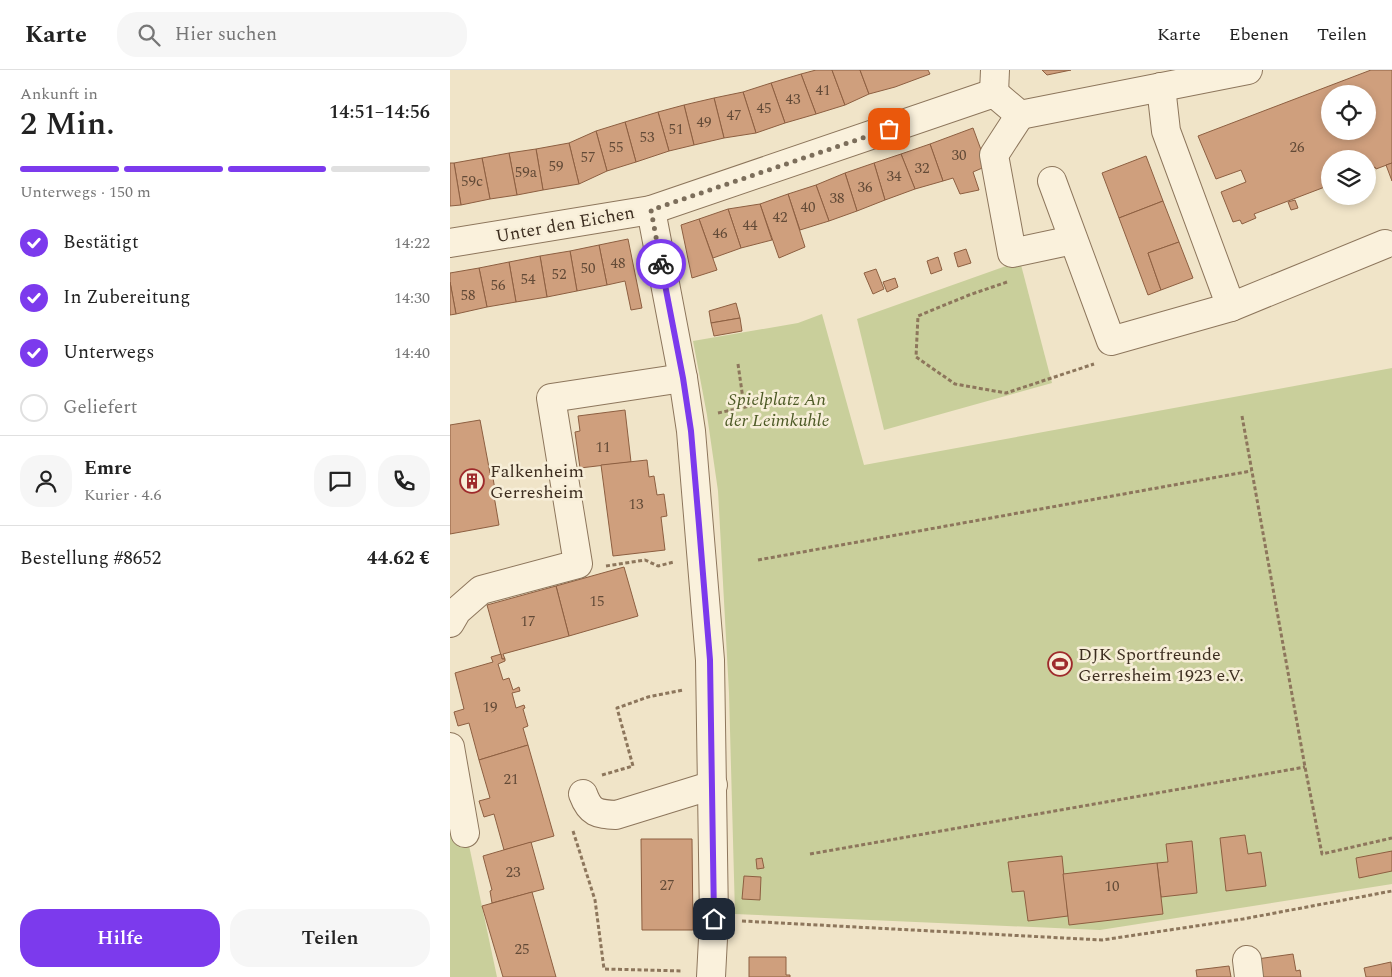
<!DOCTYPE html>
<html lang="de">
<meta charset="utf-8">
<style>
:root{--surface:#fff;--page:#f6f6f6;--text:#222;--muted:#767676;--line:#e0e0e0;--accent:#7c3aed}
body{margin:0;font-family:Spectral,serif;background:var(--page);color:var(--text);height:100vh;display:flex;flex-direction:column;font-size:19px;white-space:nowrap}
*{box-sizing:border-box;margin:0}
p{font-size:16px;color:var(--muted)}
.icon{flex:none;width:28px;height:28px;fill:none;stroke:currentColor;stroke-width:2;stroke-linecap:round;stroke-linejoin:round}
.map{position:relative;flex:1;overflow:hidden}
.details{display:flex;flex-direction:column;background:var(--surface);width:450px}
.details>*{flex:none}
.tools{position:absolute;left:871px;top:15px;display:grid;gap:10px}
.tools a{display:grid;place-items:center;width:55px;height:55px;border-radius:50%;background:var(--surface);box-shadow:0 2px 8px #0003;font-size:25px}
.pin{position:absolute;display:grid;place-items:center;width:42px;height:42px;color:#fff;margin:-21px;border-radius:10px;box-shadow:0 2px 8px #0006}
.courier{position:absolute;display:grid;place-items:center;width:50px;height:50px;margin:-25px;border:4px solid #7c3aed;border-radius:50%;background:#fff;color:#222;box-shadow:0 1px 6px #0007}
.head em{font-style:normal;font-weight:600}
.head div{display:flex;flex-direction:column-reverse}
.head{display:flex;align-items:center;justify-content:space-between;height:85px;padding:0 20px}
h1{font-size:32px;font-weight:600;line-height:38px}
.bar{display:grid;grid-template-columns:repeat(4,1fr);gap:8px 5px;align-content:center;height:60px;padding:0 20px}
.bar i{height:6px;border-radius:4px;background:var(--line)}
.bar .active{background:var(--accent)}
.bar p{grid-column:span 4}
.line{display:flex;align-items:center;gap:12px;padding:0 20px;border-top:1px solid var(--line)}
.line div{flex:1}
.round{display:grid;place-items:center;flex:none;width:52px;height:52px;border-radius:20px;background:var(--page)}
ol{padding:0 20px;list-style:none}
li{display:flex;align-items:center;gap:15px;height:55px}
li p{margin-inline-start:auto}
li .icon{padding:5px;border-radius:50%;background:var(--accent);color:#fff;stroke-width:4}
li:last-child{color:var(--muted)}
li i{width:28px;height:28px;border:2px solid var(--line);border-radius:50%}
.action{display:flex;gap:10px;margin-top:auto;padding:10px 20px}
.action a{flex:1;height:58px;border-radius:20px;background:var(--accent);color:#fff;font-size:20px;font-weight:600;line-height:58px;text-align:center}
.action a+a{background:var(--page);color:var(--text)}
header{display:flex;align-items:center;gap:30px;box-sizing:border-box;height:70px;padding:0 25px;background:var(--surface);border-bottom:1px solid var(--line)}
header strong{font-size:24px}
nav{display:flex;gap:28px;margin-inline-start:auto;font-size:18px}
.search{width:350px;height:45px;background:var(--page);display:flex;align-items:center;gap:12px;box-sizing:border-box;padding:0 18px;border-radius:20px;color:var(--muted);font-size:19px}
main{display:flex;flex:1;min-height:0}
.map>svg:first-child{display:block}
</style>
<header>
<strong>Karte</strong>
<div class="search"><svg class="icon" aria-label="search" viewBox="0 0 24 24"><circle cx="10" cy="10" r="6"/><path d="M15 15l6 6"/></svg>Hier suchen</div>
<nav><a>Karte</a><a>Ebenen</a><a>Teilen</a></nav>
</header>
<main>
<section class="details">
<div class="head"><div><h1>2 Min.</h1><p>Ankunft in</p></div><em>14:51–14:56</em></div>
<div class="bar"><i class="active"></i><i class="active"></i><i class="active"></i><i></i><p>Unterwegs · 150 m</p></div>
<ol>
<li><svg class="icon" aria-label="check" viewBox="0 0 24 24"><path d="M5 12l5 5 9-10"/></svg>Bestätigt<p>14:22</p></li>
<li><svg class="icon" aria-label="check" viewBox="0 0 24 24"><path d="M5 12l5 5 9-10"/></svg>In Zubereitung<p>14:30</p></li>
<li><svg class="icon" aria-label="check" viewBox="0 0 24 24"><path d="M5 12l5 5 9-10"/></svg>Unterwegs<p>14:40</p></li>
<li><i></i>Geliefert</li>
</ol>
<div class="line" style="height:90px"><a class="round"><svg class="icon" aria-label="person" viewBox="0 0 24 24"><circle cx="12" cy="8" r="4"/><path d="M4 21q1-7 8-7t8 7"/></svg></a><div><b>Emre</b><p>Kurier · 4.6</p></div><a class="round"><svg class="icon" aria-label="chat" viewBox="0 0 24 24"><path d="M4 5h16v11H9l-5 4z"/></svg></a><a class="round"><svg class="icon" aria-label="phone" viewBox="0 0 24 24"><path d="M5 4h4l2 5-3 2q2 4 5 5l2-3 5 2v4C11 20 4 13 5 4z"/></svg></a></div>
<div class="line" style="height:65px"><div>Bestellung #8652</div><b>44.62 €</b></div>
<div class="action"><a>Hilfe</a><a>Teilen</a></div>
</section>
<div class="map">
<svg width="942" height="907" viewBox="0 0 942 907">
<rect width="100%" height="100%" fill="#f0e4c8"/>
<g fill="#c9cf9b">
<polygon points="570,191 602,313 434,360 407,249"/>
<polygon points="372,244 414,395 942,298 942,814 650,860 285,844 279,623 268,421 257,345 243,271 348,253"/>
<polygon points="0,686 47,907 0,907"/>
</g>
<g fill="#cf9f7d" stroke="#8d5f41" fill-rule="evenodd">
<polygon points="366,0 382,0 395,35 366,44 351,4"/>
<polygon points="382,0 410,0 419,24 395,35"/>
<polygon points="410,0 478,0 480,4 445,17 419,24"/>
<polygon points="592,0 621,0 597,5"/>
<path d="M921,0h21v93l-16,6 -1,-2 -7,3v-11h-38v26l-76,29 2,4 -14,6 -2,-4 -7,2 -12,-30 25,-10 -5,-12 -25,9 -18,-43zM880,24h38v37h-38z"/>
<polygon points="351,4 366,44 335,53 321,13"/>
<polygon points="321,13 335,53 306,63 293,22"/>
<polygon points="293,22 306,63 274,68 264,28"/>
<polygon points="264,28 274,68 244,75 234,35"/>
<polygon points="234,35 244,75 219,81 208,42"/>
<polygon points="208,42 219,81 186,92 175,52"/>
<polygon points="175,52 186,92 157,101 146,61"/>
<polygon points="523,58 537,96 523,102 529,120 510,124 503,108 493,111 480,74"/>
<polygon points="146,61 157,101 129,114 119,73"/>
<polygon points="119,73 129,114 93,120 86,79"/>
<polygon points="480,74 493,111 465,119 451,84"/>
<polygon points="86,79 93,120 67,125 59,83"/>
<polygon points="59,83 67,125 40,129 32,88"/>
<polygon points="451,84 465,119 435,130 424,93"/>
<polygon points="696,86 713,131 669,148 652,103"/>
<polygon points="32,88 40,129 11,135 4,93"/>
<polygon points="0,93 4,93 11,135 0,136"/>
<polygon points="424,93 435,130 407,141 395,103"/>
<polygon points="942,93 942,111 936,95"/>
<polygon points="395,103 407,141 379,151 366,115"/>
<polygon points="366,115 379,151 350,160 338,124"/>
<polygon points="338,124 355,177 329,188 310,134"/>
<polygon points="845,130 848,138 841,140 838,132"/>
<polygon points="713,131 729,172 698,183 711,220 698,225 669,148"/>
<polygon points="310,134 322,170 291,178 278,139"/>
<polygon points="278,139 291,178 263,188 249,149"/>
<polygon points="249,149 267,200 242,208 231,155"/>
<polygon points="178,169 192,238 181,240 175,211 157,215 149,175"/>
<polygon points="729,172 743,208 711,220 698,183"/>
<polygon points="149,175 157,215 127,221 120,181"/>
<polygon points="516,179 521,193 508,197 504,183"/>
<polygon points="120,181 127,221 97,227 90,186"/>
<polygon points="90,186 97,227 66,232 59,192"/>
<polygon points="488,187 492,200 481,204 477,191"/>
<polygon points="59,192 66,232 37,237 29,198"/>
<polygon points="29,198 37,237 6,244 0,212 0,203"/>
<polygon points="426,199 434,219 423,224 414,203"/>
<polygon points="445,208 448,217 437,222 433,212"/>
<polygon points="0,212 6,244 0,245"/>
<polygon points="286,233 290,248 261,253 259,241"/>
<polygon points="290,248 292,261 264,266 261,253"/>
<polygon points="175,340 181,392 130,398 125,362 130,361 128,346"/>
<polygon points="30,350 40,403 42,402 45,420 43,420 49,455 0,464 0,355"/>
<polygon points="197,390 199,407 204,406 207,425 214,424 217,446 211,447 215,480 163,486 151,395"/>
<polygon points="174,497 188,546 119,566 106,516"/>
<polygon points="106,516 119,566 53,584 55,589 52,589 37,535"/>
<polygon points="51,584 52,589 55,589 55,591 48,594 53,610 59,608 63,620 69,617 70,621 62,623 66,638 74,635 75,638 73,639 78,656 73,658 78,675 29,690 19,653 8,656 4,642 14,639 5,603 43,592 41,587"/>
<polygon points="78,675 104,766 54,780 44,744 34,747 29,731 40,728 29,690"/>
<polygon points="795,765 798,784 811,782 816,816 776,821 770,768"/>
<polygon points="191,769 242,769 243,860 192,860"/>
<polygon points="742,771 747,823 711,827 707,793 718,792 716,774"/>
<polygon points="81,772 94,819 42,833 40,821 42,820 33,786"/>
<polygon points="942,781 942,801 909,808 906,788"/>
<polygon points="612,786 618,846 578,851 574,821 562,822 558,792"/>
<polygon points="312,788 314,798 307,799 306,789"/>
<polygon points="707,793 713,844 619,855 613,804"/>
<polygon points="294,806 311,807 310,830 292,829"/>
<polygon points="82,822 106,907 53,907 32,836"/>
<polygon points="843,884 846,901 850,900 851,907 810,907 807,889"/>
<polygon points="299,887 336,887 336,905 340,905 340,907 299,907"/>
<polygon points="941,892 942,907 916,907 914,898"/>
<polygon points="779,896 781,907 747,907 746,900"/>
</g>
<g fill="none" stroke-linecap="round" stroke-linejoin="round">
<g stroke="#8d765c" stroke-width="30">
<g id="minor">
<polyline points="544,23 545,0"/>
<polyline points="570,45 544,85 562,183 623,170"/>
<polyline points="602,111 661,271 781,237 716,61 711,17"/>
<polyline points="201,140 233,308 241,361 260,590 264,849 261,907"/>
<polyline points="0,173 201,140 544,23 570,45 798,0"/>
<polyline points="781,237 935,174"/>
<polyline points="0,553 7,541 31,520 128,494 101,328 233,308"/>
<polyline points="0,677 15,763"/>
<path d="M133,724c7,19 14,20 33,21l97,-30"/>
<polyline points="797,890 799,907"/>
</g>
</g>
<g stroke="#8d765c" stroke-width="3" stroke-dasharray="4 2.5" stroke-linecap="butt">
<polyline points="557,212 519,225 468,246 466,287 505,314 556,323 644,294"/>
<polyline points="288,294 294,336"/>
<polyline points="268,343 323,331"/>
<polyline points="792,346 855,697 872,784 942,768"/>
<polyline points="308,490 801,401"/>
<polyline points="156,496 195,490 208,496 224,492"/>
<polyline points="152,705 183,696 167,638 198,627 233,620"/>
<polyline points="123,761 145,830 154,899 233,901"/>
<polyline points="360,784 855,697"/>
<polyline points="292,851 652,870 793,849 942,821"/>
</g>
<use href="#minor" stroke="#faf1dc" stroke-width="28"/>
</g>
<g fill="none" stroke-linecap="round" stroke-linejoin="round">
<polyline stroke="#7c6e5b" stroke-width="5" stroke-dasharray="0 9" points="211,194 201,140 439,59"/>
<polyline stroke="#7c3aed" stroke-width="6" points="211,194 233,308 241,361 249,455 260,590 264,849"/>
</g>
<defs>
<g id="building-ring" transform="scale(1.25)"><circle r="9.5" fill="#f7eed8" stroke="#9e2a2b" stroke-width="1.5"/><path d="M-4-6H4V6H1V3H-1V6H-4ZM-2.5-4.3h1.7v1.8h-1.7ZM.8-4.3h1.7v1.8H.8ZM-2.5-1h1.7V.8h-1.7ZM.8-1h1.7V.8H.8Z" fill="#9e2a2b"/></g>
<g id="stadium-ring" transform="scale(1.25)"><circle r="9.5" fill="#f7eed8" stroke="#9e2a2b" stroke-width="1.5"/><path d="M0-5a6.5 5 0 1 0 0 10a6.5 5 0 1 0 0-10ZM-3.5-1.8h7v3.6h-7Z" fill="#9e2a2b"/></g>
</defs>
<g fill-rule="evenodd">
<use href="#building-ring" x="22" y="411"/>
<use href="#stadium-ring" x="610" y="594"/>
</g>
<g text-anchor="middle" stroke-width="5" stroke-linejoin="round" paint-order="stroke">
<g font-size="15" fill="#624a37">
<text x="373" y="25">41</text>
<text x="343" y="34">43</text>
<text x="314" y="43">45</text>
<text x="284" y="50">47</text>
<text x="254" y="57">49</text>
<text x="226" y="64">51</text>
<text x="197" y="72">53</text>
<text x="166" y="82">55</text>
<text x="847" y="82">26</text>
<text x="509" y="90">30</text>
<text x="138" y="92">57</text>
<text x="106" y="101">59</text>
<text x="472" y="103">32</text>
<text x="76" y="107">59a</text>
<text x="444" y="111">34</text>
<text x="22" y="116">59c</text>
<text x="415" y="122">36</text>
<text x="387" y="133">38</text>
<text x="358" y="142">40</text>
<text x="330" y="152">42</text>
<text x="300" y="160">44</text>
<text x="270" y="168">46</text>
<text x="168" y="198">48</text>
<text x="138" y="203">50</text>
<text x="109" y="209">52</text>
<text x="78" y="214">54</text>
<text x="48" y="220">56</text>
<text x="18" y="230">58</text>
<text x="153" y="382">11</text>
<text x="186" y="439">13</text>
<text x="147" y="536">15</text>
<text x="78" y="556">17</text>
<text x="40" y="642">19</text>
<text x="61" y="714">21</text>
<text x="63" y="807">23</text>
<text x="217" y="820">27</text>
<text x="662" y="821">10</text>
<text x="72" y="884">25</text>
</g>
<g font-size="18" fill="#3d2e20" stroke="#f7eed8">
<text transform="translate(115 154) rotate(-10)" y="6">Unter den Eichen</text>
</g>
<g font-size="18" font-style="italic" fill="#4d5a26" stroke="#f7eed8">
<text x="327" y="335">Spielplatz An<tspan x="327" dy="21">der Leimkuhle</tspan></text>
</g>
<g font-size="18" fill="#3d2e20" stroke="#f7eed8" text-anchor="start">
<text x="40" y="407">Falkenheim<tspan x="40" dy="21">Gerresheim</tspan></text>
<text x="628" y="590">DJK Sportfreunde<tspan x="628" dy="21">Gerresheim 1923 e.V.</tspan></text>
</g>
</g>
</svg>
<div class="tools">
<a><svg class="icon" aria-label="locate" viewBox="0 0 24 24"><circle cx="12" cy="12" r="6"/><path d="M12 2v4M12 18v4M2 12h4M18 12h4"/></svg></a>
<a><svg class="icon" aria-label="layers" viewBox="0 0 24 24"><path d="M12 4l9 5-9 5-9-5zM3 14l9 5 9-5"/></svg></a>
</div>
<div class="pin" style="left:439px;top:59px;background:#ea580c"><svg class="icon" aria-label="bag" viewBox="0 0 24 24"><path d="M5 8h14l-1 12H6zM9 8a3 3 0 0 1 6 0"/></svg></div>
<div class="pin" style="left:264px;top:849px;background:#1f2937"><svg class="icon" aria-label="home" viewBox="0 0 24 24"><path d="M3 11l9-7 9 7M6 9v11h12V9"/></svg></div>
<div class="courier" style="left:211px;top:194px"><svg class="icon" aria-label="bike" viewBox="0 0 24 24"><circle cx="6" cy="16" r="4"/><circle cx="18" cy="16" r="4"/><path d="M6 16l4-8h5l3 8M10 8l3 8H6M13 5h3"/></svg></div>
</div>
</main>
